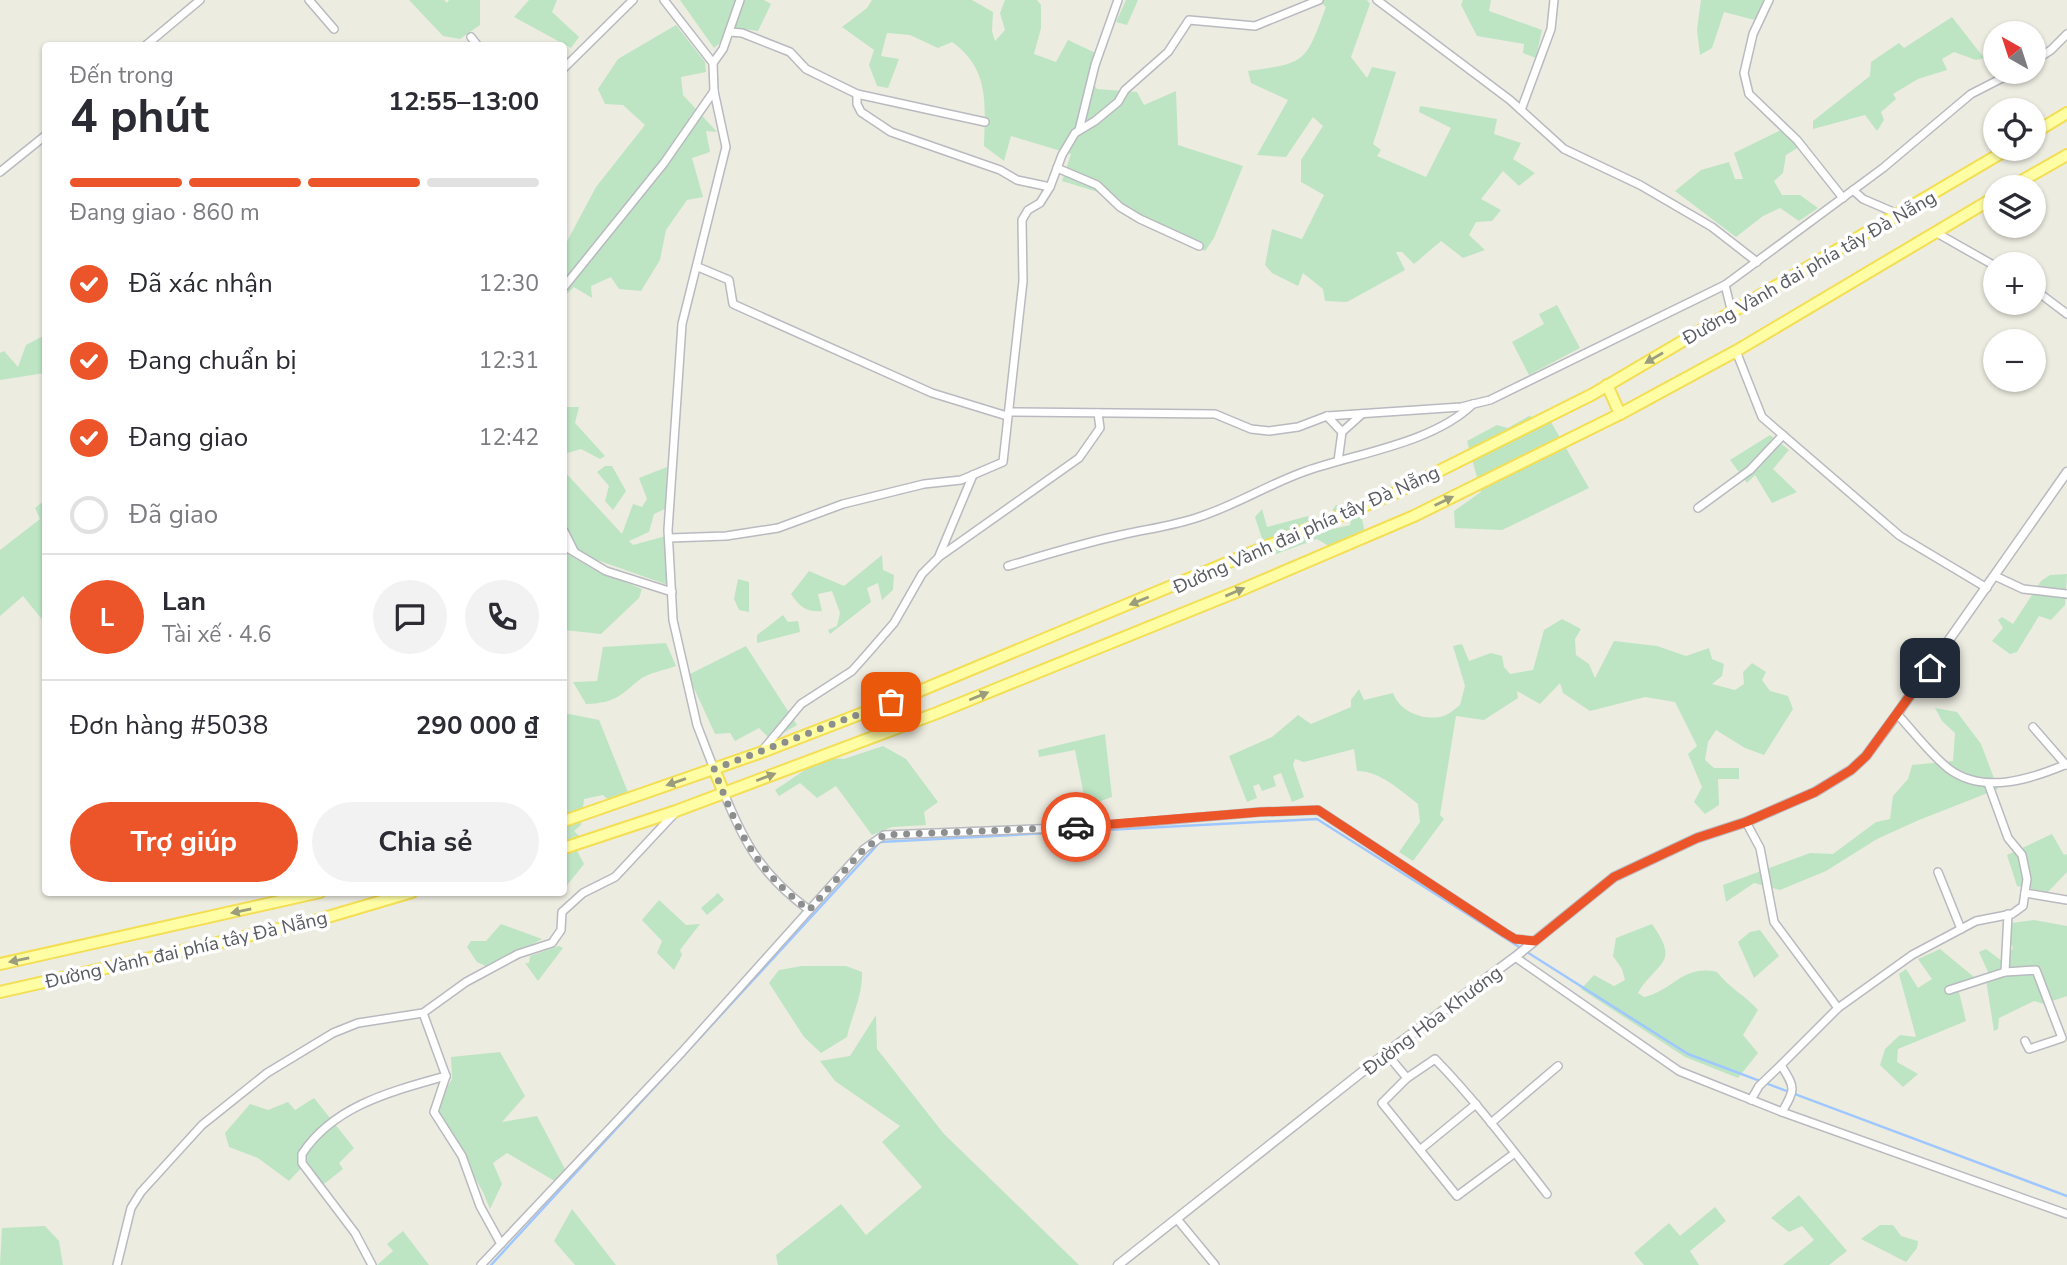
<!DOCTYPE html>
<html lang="vi">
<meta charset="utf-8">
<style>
:root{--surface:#fff;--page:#f2f2f3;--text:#2b2b33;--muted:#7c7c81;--line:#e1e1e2;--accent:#eb5529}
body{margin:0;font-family:"Nunito Sans",sans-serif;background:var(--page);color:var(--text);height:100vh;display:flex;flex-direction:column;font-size:26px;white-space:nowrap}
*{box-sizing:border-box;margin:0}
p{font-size:23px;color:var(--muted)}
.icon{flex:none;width:38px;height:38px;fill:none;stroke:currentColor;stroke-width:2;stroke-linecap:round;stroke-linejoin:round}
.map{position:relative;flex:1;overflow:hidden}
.drawer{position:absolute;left:42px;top:42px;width:525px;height:854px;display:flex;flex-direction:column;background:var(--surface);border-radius:7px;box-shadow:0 2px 5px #0004}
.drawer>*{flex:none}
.needle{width:46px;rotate:321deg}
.controls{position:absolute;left:1983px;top:21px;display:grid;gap:14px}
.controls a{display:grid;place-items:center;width:63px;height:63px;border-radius:50%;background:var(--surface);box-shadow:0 2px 5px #0004;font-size:35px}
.pin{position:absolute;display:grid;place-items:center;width:60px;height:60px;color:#fff;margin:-30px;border-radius:14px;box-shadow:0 4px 10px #0006}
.courier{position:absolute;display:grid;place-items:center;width:70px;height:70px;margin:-35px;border:5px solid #eb5529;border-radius:50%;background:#fff;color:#222;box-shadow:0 2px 9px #0007}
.summary em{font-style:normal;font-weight:700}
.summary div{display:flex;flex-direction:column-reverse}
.summary{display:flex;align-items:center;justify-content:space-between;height:119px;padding:0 28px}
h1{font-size:46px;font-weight:700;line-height:52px}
.bar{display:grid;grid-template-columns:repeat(4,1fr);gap:10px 7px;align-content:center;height:84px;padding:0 28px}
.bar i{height:9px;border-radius:5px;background:var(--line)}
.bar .selected{background:var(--accent)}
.bar p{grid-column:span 4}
.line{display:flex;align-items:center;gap:18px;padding:0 28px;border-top:2px solid var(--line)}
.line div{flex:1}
.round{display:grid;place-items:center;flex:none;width:74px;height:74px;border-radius:37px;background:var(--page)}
ol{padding:0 28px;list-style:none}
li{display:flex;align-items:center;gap:21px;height:77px}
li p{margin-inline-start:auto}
li .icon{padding:7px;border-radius:50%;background:var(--accent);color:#fff;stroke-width:4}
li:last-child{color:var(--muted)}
li i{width:38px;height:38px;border:4px solid var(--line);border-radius:50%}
.primary-button{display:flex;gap:14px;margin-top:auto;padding:14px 28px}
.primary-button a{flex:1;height:80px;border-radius:42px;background:var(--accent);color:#fff;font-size:28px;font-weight:700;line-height:80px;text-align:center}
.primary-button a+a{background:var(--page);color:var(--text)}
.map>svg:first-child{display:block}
</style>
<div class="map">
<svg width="2067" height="1265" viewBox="0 0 2067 1265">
<rect width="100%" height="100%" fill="#edece1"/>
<g fill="#bde5c3">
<polygon points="409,0 444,0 447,3 449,0 480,0 480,25 460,39 443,36"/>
<polygon points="529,0 557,0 552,12 579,37 571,48 514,17"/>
<polygon points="680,0 764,0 771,4 758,31 737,28 714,48"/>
<path d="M872,0h100l21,12 -1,19 3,10 10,-11 -5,-17 5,-13h32l4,5v23l-7,26 22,8 12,-22 34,16 -8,29 3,4 40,3 7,13 32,-14 2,54 65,21 -29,72 -9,13 -79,-36 -25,-22 -39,-12 9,-27 -60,-18 -7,25 -20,-15c1,-42 6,-77 -32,-104l-14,6 -28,-13 -23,-2 -6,23 18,3 -11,29 -11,-2 -8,-21 5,-15 -32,-23 25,-19z"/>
<polygon points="1126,0 1138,0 1127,25 1116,22"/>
<path d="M1318,0h49l3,4 -19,53 16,21 5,-11 24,5 -23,72 8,6 -4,6 49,21 25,-49 -32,-16 1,-6 77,13 -3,15 27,9 -8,16 22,14 -16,13 -16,-15 -22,28 20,11 -9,11 -16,1 -7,13 16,15 -22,8 -22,-17 -27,23 -12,-12h-6l9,18 -58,32 -22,-1 -2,-12 -20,-16 -5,13 -26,-13 -7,-8 7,-36 30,10 22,-44 -23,-13v-22l22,-34 -10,-9 -27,40 -29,-2 31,-55 -37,-17 -3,-12c60,-8 57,-9 78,-64z"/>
<polygon points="1463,0 1491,0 1489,11 1542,30 1536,58 1523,53 1524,44 1477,36 1461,5"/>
<polygon points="1701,0 1765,0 1755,20 1724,12 1712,48 1700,55 1697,30"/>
<polygon points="1952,17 1984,58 1976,60 1954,52 1942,59 1947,70 1918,79 1893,94 1896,99 1881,112 1884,120 1877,131 1865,115 1813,129 1813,121 1870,76 1871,62 1899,43 1904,48"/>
<polygon points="676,25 705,62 706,72 681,77 683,95 717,132 706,131 710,152 692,158 703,197 687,200 666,230 660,260 641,291 619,289 611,277 591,286 592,298 574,287 564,297 564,247 596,187 645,125 623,105 605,104 598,89 618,59"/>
<polygon points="1787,127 1805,143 1786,155 1783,173 1774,181 1782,195 1800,195 1818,208 1799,221 1780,208 1763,216 1736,237 1675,191 1701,170 1729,162 1735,179 1743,179 1734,153"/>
<polygon points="1557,305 1580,348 1529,375 1512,342 1544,324 1539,314"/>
<polygon points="45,335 45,373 0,380 0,353 4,351 18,367 26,345"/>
<polygon points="564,407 579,407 575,423 605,456 600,459 581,449 564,454"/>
<polygon points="1529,416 1551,422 1589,488 1502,530 1455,528 1454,511 1481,492 1467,441 1497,425 1508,428"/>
<polygon points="1770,435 1789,450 1773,469 1797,492 1772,503 1755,475 1747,483 1730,460"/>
<polygon points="605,466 612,466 626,491 613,510 605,501 609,486 597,472"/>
<polygon points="667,467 665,509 654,514 649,532 629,541 633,545 666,536 668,585 594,559 564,541 564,471 622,534 633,504 642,507 647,499 639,478"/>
<polygon points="45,500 45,623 23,596 0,616 0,550 40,519 35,508"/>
<polygon points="1336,505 1360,509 1366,538 1337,551 1317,539 1268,557 1255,517 1262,509 1267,527 1308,516 1321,532 1350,525 1351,518 1332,511"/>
<polygon points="564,552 595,570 642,589 639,598 601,634 564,630"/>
<path d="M882,555l1,15 11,5 -1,15 -11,10 -4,-17 -11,5 4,14 -41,32 -2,-4 9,-4 3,-13 -8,-22 -14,3 4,17c-15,2 -23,-5 -31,-17l18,-23 35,15z"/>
<polygon points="2067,574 2065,605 2051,620 2039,616 2017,652 2010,654 1992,641 2003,628 1998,620 2002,617 2013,624 2041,581 2050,575"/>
<polygon points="738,579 749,582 749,612 739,610 734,599"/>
<polygon points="783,615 788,622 798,621 800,632 757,643 757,635"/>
<path d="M1562,619l19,10 -6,10 1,16 13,9 6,14 19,-37 43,5 29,10 23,-8 3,11 12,5 -2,12 -10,8 23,6 9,-6 -1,-12 9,-9 14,9 -4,8 8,11 18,5 5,13 -29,46 -19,-7 -29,-18 -8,12 -3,18 9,8h25v11h-21l1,26 -14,9 -11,-12 8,-15 -14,-33 9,-8 -22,-44 -30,-5 -55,14 -27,-18 -3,-10 -20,21 -23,-13 1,7 -34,22 -28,-4 -16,99 4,4 -31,42 -14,-9 21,-30 -2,-18c-18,-14 -38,-33 -61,-33l-3,-22 -50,13 -9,-3 -2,6 11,32 -12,5 -11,-29 -8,3 3,10 -14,5 -3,-7 -6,2 4,12 -10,4 -18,-46 43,-19 26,-22 13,9 40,-17v-7l8,-11 5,11 29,-7c6,18 29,27 47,24 7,-1 15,-8 20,-12l5,-19 -12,-40 9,-2 7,17 22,-8 11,3 2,11 6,7 23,-4 11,-40z"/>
<path d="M666,643l10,23c-11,4 -28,7 -37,14 -20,17 -25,23 -53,24l-13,-22 24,-1 6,-34z"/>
<polygon points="746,646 797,725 771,740 759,728 735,741 730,733 715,734 688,675"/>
<polygon points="1935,708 1957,712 1981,744 1998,789 1919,820 1877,839 1826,871 1780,890 1754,883 1726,902 1723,885 1810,853 1833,854 1876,822 1890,819 1893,796 1908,779 1912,765 1953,761 1955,733 1942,721"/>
<polygon points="564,713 599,720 629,795 612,803 603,795 584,799 581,825 574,831 586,843 576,849 584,864 564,889"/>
<polygon points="1105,734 1112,797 1086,806 1075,750 1039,757 1038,750"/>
<polygon points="883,746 906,759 938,802 924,812 926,825 892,827 872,835 836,786 817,798 800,783 779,796 775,790 823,758 844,759"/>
<polygon points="2052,834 2064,855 2067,854 2067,872 2048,892 2017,886 2007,855"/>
<polygon points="718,893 724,900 707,915 701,908"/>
<polygon points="659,900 686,925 700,924 680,950 682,955 674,970 657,953 662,941 642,920"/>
<polygon points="2034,920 2067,926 2067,996 2044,1004 2034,1001 1999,1018 1998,1029 1994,1031 1986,980 1988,972 1979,952 1986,949 2002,961 2013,948 2004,924"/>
<polygon points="501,924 542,939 488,967 477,962 467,947 471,941 486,941"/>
<path d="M1652,924c29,41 5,37 -14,69l6,4c30,-7 39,-33 73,-25 12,16 28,23 41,38l-15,25 15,18 -20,25 -53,-21 -104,-68 13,-14 20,11 11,-6 -3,-11 -9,-13 3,-18z"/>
<polygon points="1760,930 1779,956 1754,978 1738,942 1750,932"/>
<polygon points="559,946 563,948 538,981 525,963 529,963 530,956"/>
<polygon points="1940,949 1974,977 1957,984 1966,1021 1898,1049 1897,1062 1918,1074 1903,1087 1880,1065 1885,1049 1900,1035 1916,1037 1899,974 1906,969 1918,988 1932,979 1918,959"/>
<path d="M802,966h44l16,6c1,23 -10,42 -15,65l-26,16 -17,-16 -35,-54 10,-13z"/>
<polygon points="876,1015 877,1049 944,1134 1079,1265 778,1265 776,1255 841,1204 866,1235 922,1187 882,1142 900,1126 835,1081 820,1061 850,1056"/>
<polygon points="500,1052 525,1096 502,1122 537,1116 566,1171 558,1183 507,1153 493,1163 502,1184 490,1209 483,1192 435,1108 452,1079 451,1057"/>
<polygon points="314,1098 354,1148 339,1163 343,1169 324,1184 305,1164 289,1181 258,1158 229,1147 225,1133 250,1104 268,1110 288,1102 295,1110"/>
<polygon points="1799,1195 1847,1251 1829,1265 1783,1265 1814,1240 1802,1226 1789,1232 1771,1218"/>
<polygon points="1715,1207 1726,1221 1690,1251 1699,1265 1644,1265 1634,1253 1669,1223 1680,1236"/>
<polygon points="572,1209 616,1265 575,1265 554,1241"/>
<polygon points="1880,1225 1893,1225 1901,1236 1918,1241 1917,1248 1906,1262 1861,1239"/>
<polygon points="45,1226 59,1241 63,1265 0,1265 2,1228"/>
<polygon points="403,1231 429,1265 377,1265 393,1251 387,1244"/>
</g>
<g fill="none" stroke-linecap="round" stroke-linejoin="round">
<polyline stroke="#9fc7ff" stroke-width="2.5" points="491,1265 880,842 1317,819 1688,1054 2067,1196"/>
<g stroke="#b9bac0" stroke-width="10">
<g id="minor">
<polyline points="309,0 334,29"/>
<polyline points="664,0 713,63"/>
<polyline points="1377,0 1510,100 1564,149 1640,185 1712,227 1757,262"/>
<polyline points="1769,0 1753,34 1744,73 1749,94 1797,140 1843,198"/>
<polyline points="730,32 742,33 790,52 806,69 857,94 985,122"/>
<polyline points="471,37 478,46"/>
<polyline points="145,46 200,0"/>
<polyline points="2034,61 2051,50 2067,34"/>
<polyline points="564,68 633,0"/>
<polyline points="857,94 857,104 861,112 891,132 1000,170 1017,180 1050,187"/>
<polyline points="1521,110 1551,29 1554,0"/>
<polyline points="1079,130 1095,65 1118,0"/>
<polyline points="1057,168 1097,185 1120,207 1140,219 1199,246"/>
<polyline points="0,172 46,135"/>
<polyline points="1853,190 1863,199 1898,214"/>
<polyline points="1935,232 1995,266"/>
<polyline points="698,267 729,280 733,304 932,393 1007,416"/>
<polyline points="1725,285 1732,313"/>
<polyline points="564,287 664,163 714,91"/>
<polyline points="2034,289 2067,314"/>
<polyline points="1736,351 1762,417 1900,536 1987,588"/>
<polyline points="1009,412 1215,414 1251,429 1269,431 1298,427 1327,416 1461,407 1490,400 1725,285 1883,168 1971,94 2014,72"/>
<polyline points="1327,416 1342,432"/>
<polyline points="1338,461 1342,432 1362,414"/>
<polyline points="1698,508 1750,470 1783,435"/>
<polyline points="564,531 574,551"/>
<polyline points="670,538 726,536 778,528 843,504 924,484 961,480 1003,462 1023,281 1022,220 1028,210 1040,203 1050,187 1062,155 1075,133 1095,121 1118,102 1125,90 1168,52 1189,20 1255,26 1319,0"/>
<polyline points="564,546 606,571 672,592"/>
<polyline points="939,556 973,475"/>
<path d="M1008,566c37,-11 75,-23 113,-31 26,-6 52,-9 78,-18 37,-12 70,-33 107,-46 52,-18 127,-28 167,-67"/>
<polyline points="1995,576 2023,589 2067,594"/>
<path d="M1897,714c17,18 33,40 52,55 35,26 82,10 118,-5"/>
<polyline points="2033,727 2066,765"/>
<polyline points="762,751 801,704 852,671 868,653 894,623 922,574 939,557 1079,458 1100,428 1098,413"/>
<polyline points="714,769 697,725 673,620 668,530 682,324 726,147 714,91 713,63 723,49 740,0"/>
<path d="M724,793c21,52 39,83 85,117"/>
<polyline points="1746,822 1760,848 1774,922 1838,1008"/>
<polyline points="1938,872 1961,929"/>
<polyline points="2025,893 2067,900"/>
<polyline points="1515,957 1679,1071 1782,1112 2067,1214"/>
<polyline points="2005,972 2036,970 2062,1038 2029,1049 2025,1041"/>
<polyline points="1949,990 2005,972 2008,914"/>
<polyline points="423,1013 446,1076 434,1112 462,1156 480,1206 501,1244"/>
<polyline points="1386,1053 1407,1078"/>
<polyline points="1751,1100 1759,1086 1781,1065"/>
<path d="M1782,1112c14,-24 13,-24 -1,-47l57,-57 74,-53 64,-34 36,-7 11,-8 4,-27 -5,-24 -14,-17 -20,-55"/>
<polyline points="1491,1123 1558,1066"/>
<polyline points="1421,1149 1476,1104"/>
<path d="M1515,1153l-58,43 -75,-93 25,-25 28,-19c41,42 76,89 112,135"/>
<polyline points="1177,1219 1215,1265"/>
<polyline points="117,1265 131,1208 141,1192 202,1125 267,1073 333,1033 358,1023 423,1013 466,982 518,954 552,943 561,930 562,912 583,893 615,877 674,814"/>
<path d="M372,1265l-17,-32 -53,-70v-9c32,-49 91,-63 144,-78"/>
<polyline points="481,1265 682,1052 864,849 884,835 1087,827 1260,812 1318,810 1505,933 1515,939 1535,941"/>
</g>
</g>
<g stroke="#b9bac0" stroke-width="11">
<polyline id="tertiary" points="1118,1265 1386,1053 1515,957 1614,877 1697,838 1746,822 1815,792 1851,770 1866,756 1897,714 2067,472"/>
</g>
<g stroke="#f3de54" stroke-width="14">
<g id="primary">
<polyline points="2034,133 2067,113"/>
<polyline points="2011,187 2067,155"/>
<polyline points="1607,385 1620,414"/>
<polyline points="714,769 724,793"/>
<polyline points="564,821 762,752 917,692 1395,493 1593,394 2008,149"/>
<polyline points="564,848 676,811 937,713 1236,592 1414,516 1620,414 1736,351 1995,197"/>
<polyline points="0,964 320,892"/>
<polyline points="0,992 314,921 412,892"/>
</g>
</g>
<use href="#minor" stroke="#fff" stroke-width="7"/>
<use href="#tertiary" stroke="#fff" stroke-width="8"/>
<use href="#primary" stroke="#fffea4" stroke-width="10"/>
</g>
<defs><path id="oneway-solid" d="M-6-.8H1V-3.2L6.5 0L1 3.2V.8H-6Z" transform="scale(1.75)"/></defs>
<g fill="#9c9d7c">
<use href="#oneway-solid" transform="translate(1654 358) rotate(150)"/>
<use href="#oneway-solid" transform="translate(1444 501) rotate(-26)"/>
<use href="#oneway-solid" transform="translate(1235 592) rotate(-23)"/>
<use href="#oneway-solid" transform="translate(1139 601) rotate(158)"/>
<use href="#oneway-solid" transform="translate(979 696) rotate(-22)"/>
<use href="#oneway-solid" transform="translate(766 777) rotate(-21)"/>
<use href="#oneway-solid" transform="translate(676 782) rotate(161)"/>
<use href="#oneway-solid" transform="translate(241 911) rotate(168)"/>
<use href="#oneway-solid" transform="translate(19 960) rotate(168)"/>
</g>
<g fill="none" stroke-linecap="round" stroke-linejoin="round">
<path stroke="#8d8e8e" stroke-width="7" stroke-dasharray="0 12.6" d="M891,702l-177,67c23,61 41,101 95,141l55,-61 20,-14 192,-8"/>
<polyline stroke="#eb5529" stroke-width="9" points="1076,827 1260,812 1318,810 1505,933 1515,939 1535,941 1614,877 1697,838 1746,822 1815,792 1851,770 1866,756 1930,668"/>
</g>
<g text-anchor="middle" stroke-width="7" stroke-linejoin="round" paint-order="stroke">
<g font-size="19" fill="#5a5c62" stroke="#fff">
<text transform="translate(1809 267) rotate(-30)" y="7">Đường Vành đai phía tây Đà Nẵng</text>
<text transform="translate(1306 529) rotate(-24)" y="7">Đường Vành đai phía tây Đà Nẵng</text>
<text transform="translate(186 949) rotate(-13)" y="7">Đường Vành đai phía tây Đà Nẵng</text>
<text transform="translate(1432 1020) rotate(-37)" y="7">Đường Hòa Khương</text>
</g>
</g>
</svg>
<div class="controls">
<a><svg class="needle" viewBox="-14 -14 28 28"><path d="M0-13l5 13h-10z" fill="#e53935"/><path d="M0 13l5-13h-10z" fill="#7c7c81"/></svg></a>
<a><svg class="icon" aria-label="locate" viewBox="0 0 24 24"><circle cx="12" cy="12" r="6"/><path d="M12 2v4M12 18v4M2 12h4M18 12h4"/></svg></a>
<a><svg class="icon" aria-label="layers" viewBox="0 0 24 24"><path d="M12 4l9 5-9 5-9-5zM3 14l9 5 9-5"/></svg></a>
<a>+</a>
<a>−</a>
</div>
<div class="pin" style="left:891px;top:702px;background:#ea580c"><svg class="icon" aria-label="bag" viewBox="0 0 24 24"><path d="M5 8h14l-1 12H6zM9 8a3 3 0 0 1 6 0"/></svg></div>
<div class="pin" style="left:1930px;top:668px;background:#1f2937"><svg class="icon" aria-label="home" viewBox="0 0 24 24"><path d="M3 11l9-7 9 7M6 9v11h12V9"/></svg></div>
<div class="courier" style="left:1076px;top:827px"><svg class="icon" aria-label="car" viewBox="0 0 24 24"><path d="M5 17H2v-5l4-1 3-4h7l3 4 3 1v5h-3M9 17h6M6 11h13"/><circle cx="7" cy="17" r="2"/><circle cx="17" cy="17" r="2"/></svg></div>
<section class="drawer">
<div class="summary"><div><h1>4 phút</h1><p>Đến trong</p></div><em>12:55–13:00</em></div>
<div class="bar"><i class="selected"></i><i class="selected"></i><i class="selected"></i><i></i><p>Đang giao · 860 m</p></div>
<ol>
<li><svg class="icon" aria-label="check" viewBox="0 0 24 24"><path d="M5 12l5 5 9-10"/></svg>Đã xác nhận<p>12:30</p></li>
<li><svg class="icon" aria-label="check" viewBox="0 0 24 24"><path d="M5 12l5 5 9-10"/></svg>Đang chuẩn bị<p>12:31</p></li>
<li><svg class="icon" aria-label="check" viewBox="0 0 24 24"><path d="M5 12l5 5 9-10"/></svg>Đang giao<p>12:42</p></li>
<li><i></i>Đã giao</li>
</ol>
<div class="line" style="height:126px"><b class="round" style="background:var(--accent);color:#fff">L</b><div><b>Lan</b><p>Tài xế · 4.6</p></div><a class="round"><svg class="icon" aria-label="chat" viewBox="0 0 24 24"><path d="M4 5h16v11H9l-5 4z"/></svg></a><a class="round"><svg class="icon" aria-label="phone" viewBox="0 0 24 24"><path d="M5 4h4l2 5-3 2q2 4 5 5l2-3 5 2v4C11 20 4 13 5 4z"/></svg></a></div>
<div class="line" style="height:91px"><div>Đơn hàng #5038</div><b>290 000 ₫</b></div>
<div class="primary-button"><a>Trợ giúp</a><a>Chia sẻ</a></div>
</section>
</div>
